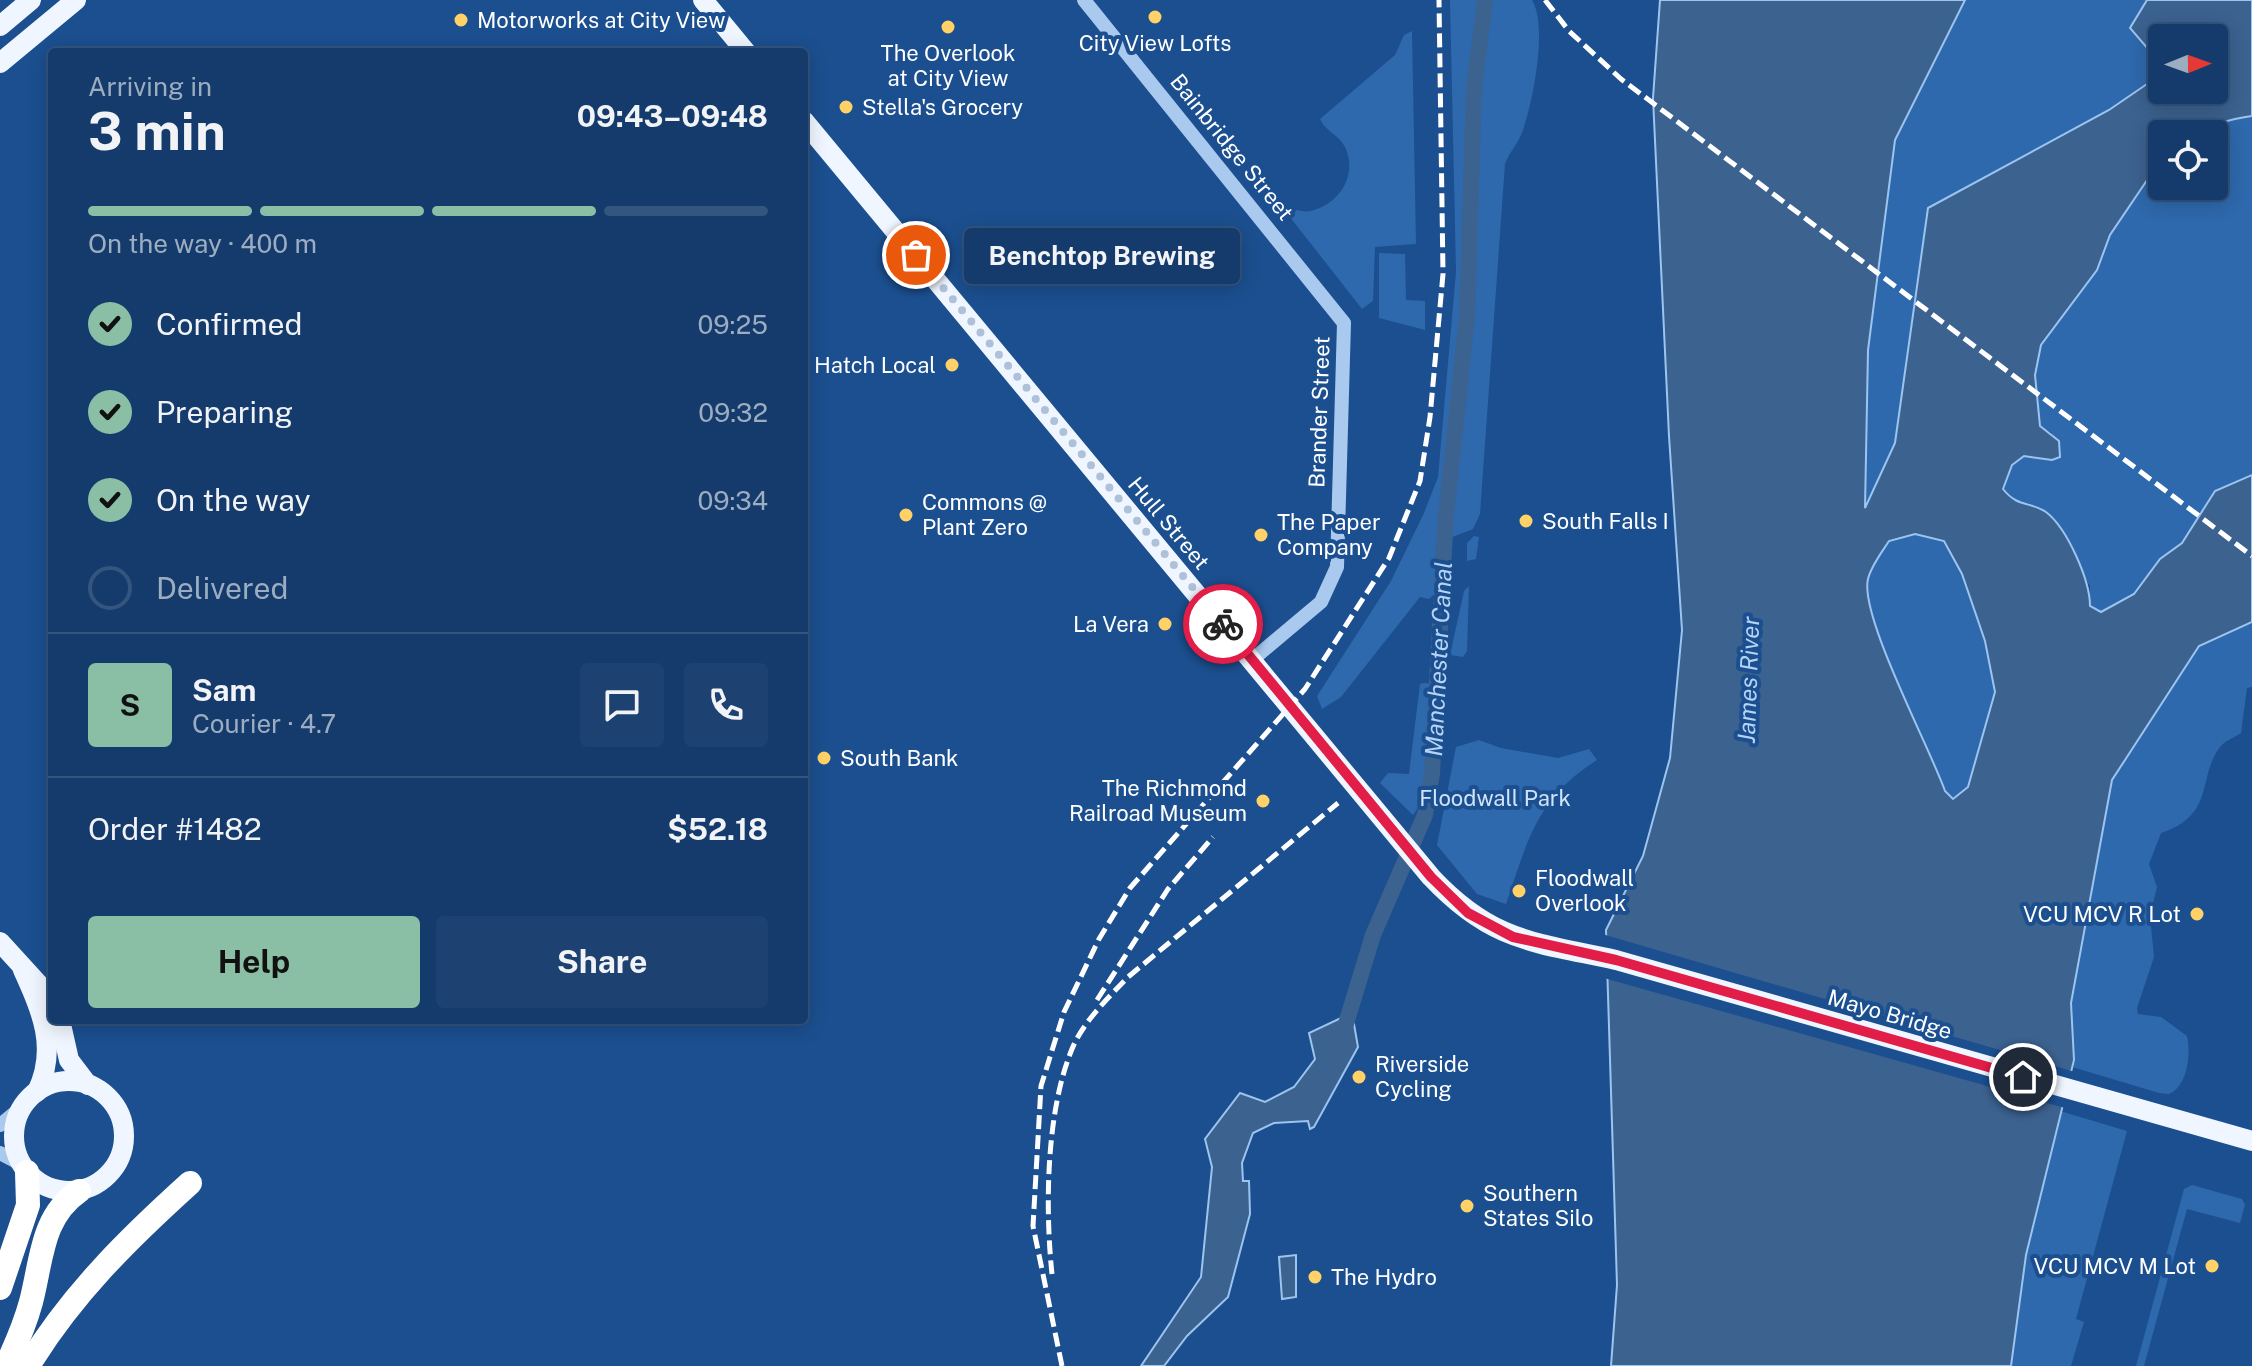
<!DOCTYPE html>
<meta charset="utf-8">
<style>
:root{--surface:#143b6b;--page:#1d4271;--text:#f1f3f6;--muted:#9dadc1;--line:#33557e;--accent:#8abfa5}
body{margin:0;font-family:"Public Sans",sans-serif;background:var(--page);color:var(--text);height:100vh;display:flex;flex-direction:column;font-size:30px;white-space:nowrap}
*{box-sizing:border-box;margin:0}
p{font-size:26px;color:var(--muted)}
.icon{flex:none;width:44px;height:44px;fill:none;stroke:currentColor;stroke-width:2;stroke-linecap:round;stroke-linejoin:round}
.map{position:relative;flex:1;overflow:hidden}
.side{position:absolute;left:48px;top:48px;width:760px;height:976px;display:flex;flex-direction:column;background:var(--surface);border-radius:8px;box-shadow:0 4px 20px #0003,0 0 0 2px var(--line)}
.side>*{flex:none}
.needle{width:52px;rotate:89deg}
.buttons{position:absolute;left:2148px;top:24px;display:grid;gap:16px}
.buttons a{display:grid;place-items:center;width:80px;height:80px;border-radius:8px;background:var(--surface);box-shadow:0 4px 20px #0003,0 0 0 2px var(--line);font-size:40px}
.pin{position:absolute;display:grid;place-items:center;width:68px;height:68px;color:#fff;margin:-34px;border:4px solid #fff;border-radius:50%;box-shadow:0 2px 8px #0007}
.courier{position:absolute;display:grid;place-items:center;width:80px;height:80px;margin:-40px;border:6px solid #e11d48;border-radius:50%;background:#fff;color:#222;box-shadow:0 2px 10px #0007}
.bubble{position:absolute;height:56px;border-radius:8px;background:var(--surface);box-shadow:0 4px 20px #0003,0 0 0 2px var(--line);font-size:26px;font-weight:700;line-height:56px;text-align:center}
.summary em{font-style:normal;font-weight:700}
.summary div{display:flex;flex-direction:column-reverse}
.summary{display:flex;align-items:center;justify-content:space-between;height:136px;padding:0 40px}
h1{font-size:52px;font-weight:700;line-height:60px}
.bar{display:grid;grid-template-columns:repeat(4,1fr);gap:12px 8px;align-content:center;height:96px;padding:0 40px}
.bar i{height:10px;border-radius:6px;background:var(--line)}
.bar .current{background:var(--accent)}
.bar p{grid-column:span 4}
.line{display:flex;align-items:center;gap:20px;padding:0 40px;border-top:2px solid var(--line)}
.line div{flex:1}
.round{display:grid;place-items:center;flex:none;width:84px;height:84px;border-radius:8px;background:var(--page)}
ol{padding:0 40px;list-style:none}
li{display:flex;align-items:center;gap:24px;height:88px}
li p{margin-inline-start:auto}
li .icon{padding:8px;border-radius:50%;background:var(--accent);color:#111;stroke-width:4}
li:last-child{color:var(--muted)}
li i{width:44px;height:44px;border:4px solid var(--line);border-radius:50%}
.button{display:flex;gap:16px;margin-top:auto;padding:16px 40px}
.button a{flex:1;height:92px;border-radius:8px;background:var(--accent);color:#111;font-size:32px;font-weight:700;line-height:92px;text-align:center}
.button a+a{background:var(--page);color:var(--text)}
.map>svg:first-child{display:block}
</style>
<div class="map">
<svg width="2252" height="1366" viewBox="0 0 2252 1366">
<rect width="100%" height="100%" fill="#1b4f8f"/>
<g fill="#2e69ad">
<path d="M1450,0h82c16,26 1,101 -9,130 -4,13 -14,22 -18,34l-25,350 -7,15 -36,14 -2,21 4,25 -10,10 -9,-2 -79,100 -19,12 -5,-13 74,-115 33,-68 14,-36 18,-205z"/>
<polygon points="1965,0 2147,0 2130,28 2155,57 2147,84 2109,110 1928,208 1895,443 1865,510 1868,350 1895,140"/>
<path d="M1412,31l4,213 -41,3 -2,54 -11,8 -76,-97c10,-5 16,1 25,-1 29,-7 47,-37 34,-64 -6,-12 -21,-17 -25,-28l75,-64 9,-20z"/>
<polygon points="2252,116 2252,475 2215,491 2182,543 2160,559 2134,594 2101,612 2090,606 2090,586 2046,513 2014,502 2003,489 2012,465 2052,433 2040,427 2035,375 2041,345 2097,270 2110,235 2162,158 2162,186 2214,186 2214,134 2192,134 2228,118"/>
<polygon points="1379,253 1405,254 1406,300 1425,301 1425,330 1379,318"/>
<path d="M1915,534l30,7 17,33 23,67 10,51 -27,95 -15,12 -8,-8c-15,-43 -86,-175 -78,-212 3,-13 15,-27 21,-38z"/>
<polygon points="1474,536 1479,537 1476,559 1467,561 1467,543"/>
<polygon points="1469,586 1467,651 1463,657 1450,655 1464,591"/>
<path d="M2252,622v65l-5,1 -6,45c-7,5 -15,7 -21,14 -23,30 -4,68 -59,86l-12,31 8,23 -7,29 4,41 -17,51 1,6 23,3 26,19c4,17 1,50 -18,58l-10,-1 -87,-26 -1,-64 41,-223 87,-134z"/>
<path d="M1425,683l10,2c-1,19 -5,37 -7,57 -4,28 4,48 -15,73l-33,-32 8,-10 21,1 11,-90z"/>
<path d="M1479,740l22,8 57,10 31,-9 8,11c-61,39 -69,80 -91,144l-29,-10 -40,-49 19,-98z"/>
<polygon points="2060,1111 2127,1131 2076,1319 2084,1322 2071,1366 2011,1366 2026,1255"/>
<polygon points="2192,1185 2242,1199 2245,1205 2240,1223 2187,1209 2144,1366 2136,1366 2184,1189"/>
</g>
<g fill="#3c6290" stroke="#9cc4f0" stroke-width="2" fill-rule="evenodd">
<path d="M1660,0h305l-70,140 -27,210 -3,158 30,-65 33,-235 181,-98 38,-26 8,-27 -25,-29 17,-28h105v116c-34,4 -54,18 -90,18v24l-52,77 -13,35 -56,75 -6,30 5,51 19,15 1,16 -8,3 -28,-4 -12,9 -9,24c15,19 27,12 43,23 21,16 44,68 44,94l11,6 33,-18 26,-35 22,-16 33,-52 37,-16v147l-53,24 -87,134 -41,223 3,57 -48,195 -15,111h-400l6,-81 -11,-355 37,-74 27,-98 12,-128 -13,-194 -16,-338zM2162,38h52v52h-52zM1915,534l29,7 18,33 23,67 10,51 -27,95 -15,12 -8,-8c-15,-43 -86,-176 -77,-212 3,-13 14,-27 21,-38z"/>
<polygon points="1343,1017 1354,1024 1358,1047 1314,1127 1310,1129 1308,1121 1274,1123 1253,1133 1242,1163 1243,1181 1249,1181 1250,1214 1228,1297 1187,1336 1164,1366 1141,1366 1201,1277 1212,1167 1205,1139 1240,1093 1265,1102 1294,1087 1315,1059 1309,1033"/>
<polygon points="1296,1255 1296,1297 1282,1299 1279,1257"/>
</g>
<polygon fill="#1b4f8f" points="1602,934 2075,1072 2065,1108 1604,978"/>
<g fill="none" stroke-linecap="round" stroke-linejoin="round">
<polyline stroke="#3c6290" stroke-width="16" points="1341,1040 1373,935 1425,815 1432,774 1446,514 1467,318 1474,88 1485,0"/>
<g stroke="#a9c9ee" stroke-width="14">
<polyline points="1084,0 1344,323 1337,567 1321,602 1252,660"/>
<polyline points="0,1125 22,1107"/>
<polyline points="0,1153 21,1164"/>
</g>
<g stroke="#f0f6ff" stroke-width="20">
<polyline points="703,0 746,52"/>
<polyline points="0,26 31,0"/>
<polyline points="0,63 76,0"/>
<path d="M804,121l627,756c61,65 103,65 185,83l636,181"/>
<polyline points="0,942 52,999"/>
<path d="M23,970c19,42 35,78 14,122"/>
<polyline points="60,1020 69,1060 88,1085"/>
<circle cx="69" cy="1136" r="55"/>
</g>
<g stroke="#fff" stroke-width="24">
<polyline points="0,1288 28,1205 27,1172"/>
<path d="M6,1366c10,-21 19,-42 25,-64 11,-42 10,-85 48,-111"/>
<path d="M28,1366c44,-72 100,-127 162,-183"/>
</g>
<g stroke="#fff" stroke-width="5" stroke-dasharray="14 6" stroke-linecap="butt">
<polyline points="1545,0 1569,31 1621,79 2252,556"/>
<polyline points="1097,1000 1168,889 1213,837"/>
<path d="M1052,1274c-7,-66 -6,-162 20,-225 11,-27 36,-51 56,-72l210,-174"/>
<polyline points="1062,1366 1033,1226 1041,1086 1064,1012 1099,939 1130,888 1305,689 1389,558 1420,481 1430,417 1443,274 1439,0"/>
</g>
</g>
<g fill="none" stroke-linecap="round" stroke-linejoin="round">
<polyline stroke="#afc1d8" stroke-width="8" stroke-dasharray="0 14.4" points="916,255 1223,624"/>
<polyline stroke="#e11d48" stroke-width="10" points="1223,624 1431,877 1468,913 1513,937 1616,960 2023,1077"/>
</g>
<g fill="#ffd166" stroke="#1b4f8f" stroke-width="3">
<circle cx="1155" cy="17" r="8"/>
<circle cx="461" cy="20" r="8"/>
<circle cx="948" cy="27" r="8"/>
<circle cx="846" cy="107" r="8"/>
<circle cx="952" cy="365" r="8"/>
<circle cx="906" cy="515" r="8"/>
<circle cx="1526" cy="521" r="8"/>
<circle cx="1261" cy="535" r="8"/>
<circle cx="1165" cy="624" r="8"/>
<circle cx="824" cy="758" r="8"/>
<circle cx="1263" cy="801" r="8"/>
<circle cx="1519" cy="891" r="8"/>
<circle cx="2197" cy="914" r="8"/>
<circle cx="1359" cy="1077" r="8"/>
<circle cx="1467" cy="1206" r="8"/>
<circle cx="2212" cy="1266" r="8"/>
<circle cx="1315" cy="1277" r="8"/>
</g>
<g text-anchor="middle" stroke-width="8" stroke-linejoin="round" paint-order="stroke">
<g font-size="22" fill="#fff" stroke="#1b4f8f" text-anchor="start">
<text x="477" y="28">Motorworks at City View</text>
<text x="1155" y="51" text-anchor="middle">City View Lofts</text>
<text x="948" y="61" text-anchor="middle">The Overlook<tspan x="948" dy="25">at City View</tspan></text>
<text x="862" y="115">Stella's Grocery</text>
<text x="936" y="373" text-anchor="end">Hatch Local</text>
<text x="922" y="510">Commons @<tspan x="922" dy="25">Plant Zero</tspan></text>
<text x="1542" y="529">South Falls I</text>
<text x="1277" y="530">The Paper<tspan x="1277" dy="25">Company</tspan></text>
<text x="1149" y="632" text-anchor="end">La Vera</text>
<text x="840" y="766">South Bank</text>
<text x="1247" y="796" text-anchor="end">The Richmond<tspan x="1247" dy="25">Railroad Museum</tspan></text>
<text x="1535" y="886">Floodwall<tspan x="1535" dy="25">Overlook</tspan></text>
<text x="2181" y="922" text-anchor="end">VCU MCV R Lot</text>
<text x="1375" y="1072">Riverside<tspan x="1375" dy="25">Cycling</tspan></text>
<text x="1483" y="1201">Southern<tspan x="1483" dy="25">States Silo</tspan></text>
<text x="2196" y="1274" text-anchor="end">VCU MCV M Lot</text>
<text x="1331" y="1285">The Hydro</text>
</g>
<g font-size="22" fill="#fff" stroke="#1b4f8f">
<text transform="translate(1232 147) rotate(51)" y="8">Bainbridge Street</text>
<text transform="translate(1319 412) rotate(-88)" y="8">Brander Street</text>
<text transform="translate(1169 523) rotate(50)" y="8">Hull Street</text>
<text transform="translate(1890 1014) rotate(16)" y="8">Mayo Bridge</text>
</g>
<g font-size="22" fill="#cfe3fa" stroke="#1b4f8f">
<text x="1495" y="806">Floodwall Park</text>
</g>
<g font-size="24" font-style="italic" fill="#b5d3f5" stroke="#1b4f8f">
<text transform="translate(1439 659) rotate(-87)" y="8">Manchester Canal</text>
<text transform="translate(1749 680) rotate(-88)" y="8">James River</text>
</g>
</g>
</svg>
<div class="buttons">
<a><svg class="needle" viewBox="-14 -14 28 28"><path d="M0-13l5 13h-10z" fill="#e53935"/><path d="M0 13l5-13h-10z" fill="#9dadc1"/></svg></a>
<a><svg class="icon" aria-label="locate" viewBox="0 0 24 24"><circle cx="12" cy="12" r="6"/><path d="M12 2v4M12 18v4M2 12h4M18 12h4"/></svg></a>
</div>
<div class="pin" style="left:916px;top:255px;background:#ea580c"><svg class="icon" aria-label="bag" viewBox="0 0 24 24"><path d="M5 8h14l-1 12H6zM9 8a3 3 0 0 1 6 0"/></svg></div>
<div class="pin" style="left:2023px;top:1077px;background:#1f2937"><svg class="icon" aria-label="home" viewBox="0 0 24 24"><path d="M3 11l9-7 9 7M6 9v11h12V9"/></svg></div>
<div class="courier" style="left:1223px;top:624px"><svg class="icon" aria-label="bike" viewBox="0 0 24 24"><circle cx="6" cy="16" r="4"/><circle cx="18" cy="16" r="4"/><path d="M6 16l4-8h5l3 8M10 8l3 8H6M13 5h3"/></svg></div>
<div class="bubble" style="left:964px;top:228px;width:276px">Benchtop Brewing</div>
<section class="side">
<div class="summary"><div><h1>3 min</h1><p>Arriving in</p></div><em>09:43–09:48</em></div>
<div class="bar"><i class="current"></i><i class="current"></i><i class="current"></i><i></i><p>On the way · 400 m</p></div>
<ol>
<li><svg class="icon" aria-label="check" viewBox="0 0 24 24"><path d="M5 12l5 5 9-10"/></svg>Confirmed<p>09:25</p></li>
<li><svg class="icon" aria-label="check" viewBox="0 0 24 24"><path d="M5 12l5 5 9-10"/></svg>Preparing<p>09:32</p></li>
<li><svg class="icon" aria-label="check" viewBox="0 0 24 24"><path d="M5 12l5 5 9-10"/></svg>On the way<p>09:34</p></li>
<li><i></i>Delivered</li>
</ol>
<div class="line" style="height:144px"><b class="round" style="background:var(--accent);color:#111">S</b><div><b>Sam</b><p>Courier · 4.7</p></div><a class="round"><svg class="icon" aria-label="chat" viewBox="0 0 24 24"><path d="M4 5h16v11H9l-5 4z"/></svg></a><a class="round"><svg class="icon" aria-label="phone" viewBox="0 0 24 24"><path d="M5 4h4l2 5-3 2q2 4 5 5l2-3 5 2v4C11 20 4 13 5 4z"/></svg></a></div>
<div class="line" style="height:104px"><div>Order #1482</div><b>$52.18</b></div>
<div class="button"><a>Help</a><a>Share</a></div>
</section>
</div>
